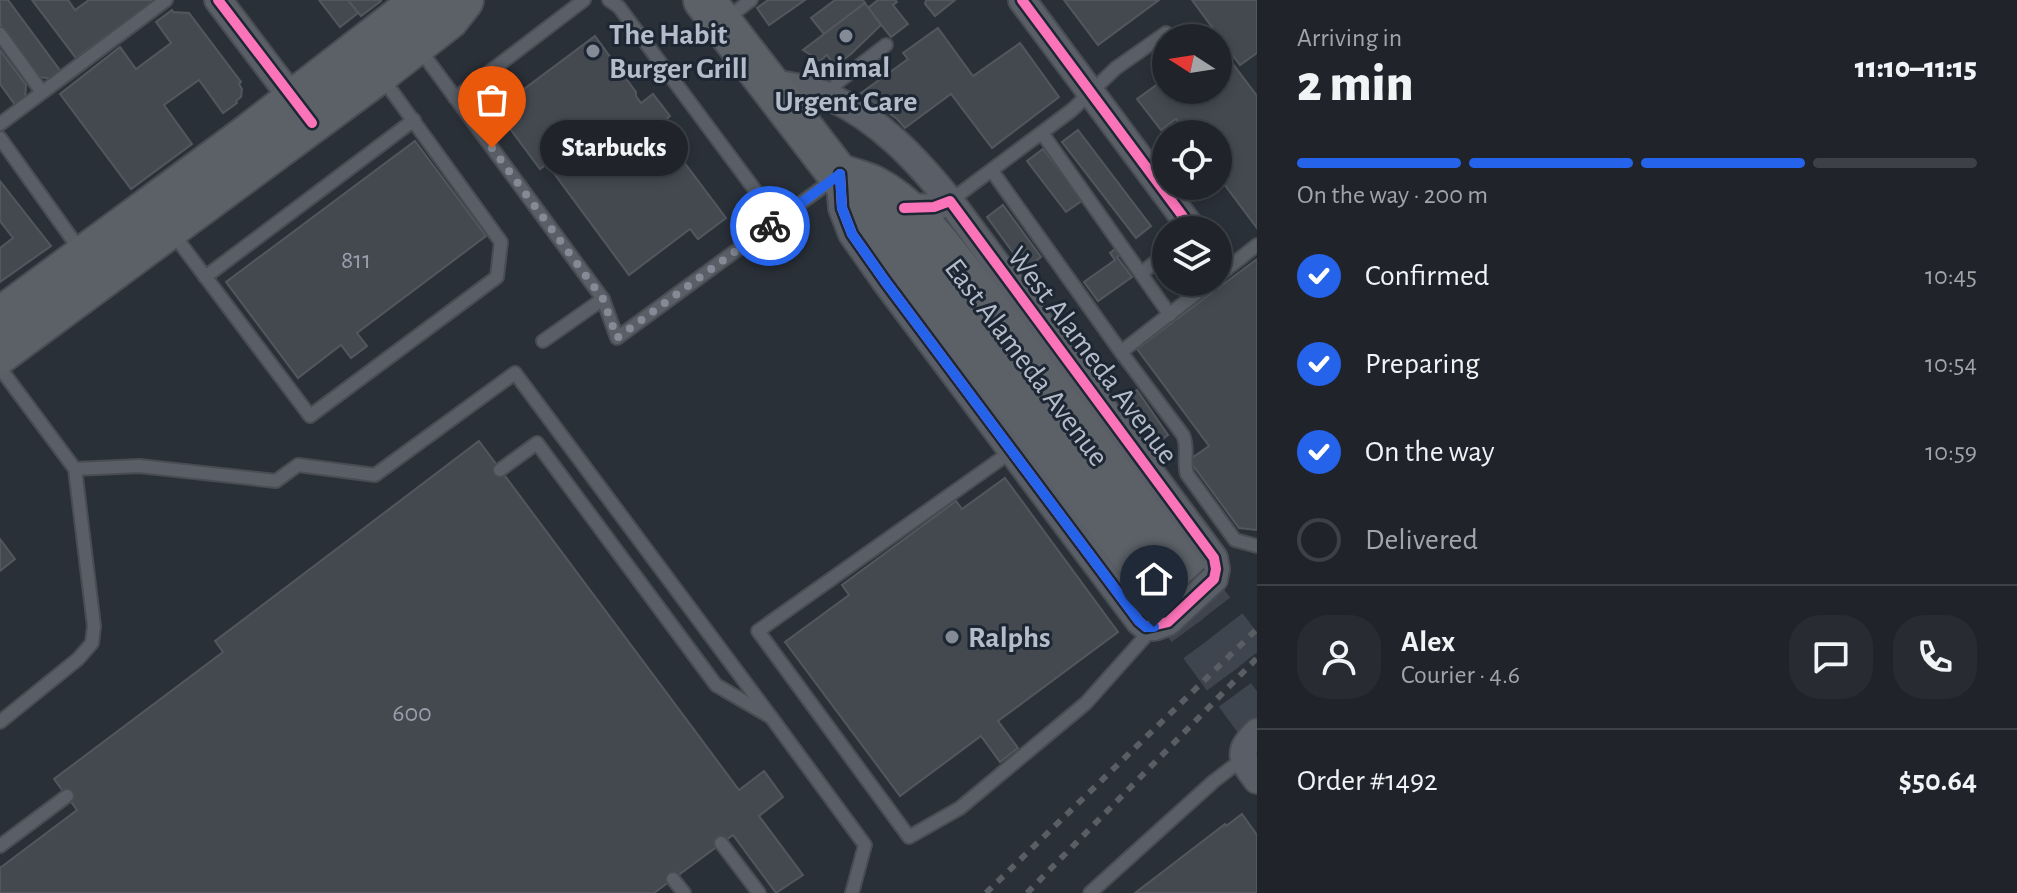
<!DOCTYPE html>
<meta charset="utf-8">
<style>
:root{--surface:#20242a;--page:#282c32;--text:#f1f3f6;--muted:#a2a4a8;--line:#3d4147;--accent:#2563eb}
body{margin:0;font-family:"Alegreya Sans",sans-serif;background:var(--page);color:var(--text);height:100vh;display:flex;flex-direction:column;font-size:30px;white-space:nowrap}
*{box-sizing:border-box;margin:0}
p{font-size:26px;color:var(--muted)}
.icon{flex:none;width:44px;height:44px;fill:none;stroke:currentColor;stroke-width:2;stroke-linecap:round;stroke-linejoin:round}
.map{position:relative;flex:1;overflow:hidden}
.sheet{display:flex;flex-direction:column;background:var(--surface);width:760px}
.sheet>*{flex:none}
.needle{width:52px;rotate:282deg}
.controls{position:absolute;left:1152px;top:24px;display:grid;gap:16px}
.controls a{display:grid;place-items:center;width:80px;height:80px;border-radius:50%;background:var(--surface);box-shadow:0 4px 12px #0003,0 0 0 2px var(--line);font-size:40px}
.pin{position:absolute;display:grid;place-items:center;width:68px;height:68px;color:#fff;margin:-82px -34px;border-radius:50% 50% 50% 0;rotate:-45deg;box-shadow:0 0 8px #0007}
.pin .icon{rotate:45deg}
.courier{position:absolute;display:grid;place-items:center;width:80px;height:80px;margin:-40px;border:6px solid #2563eb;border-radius:50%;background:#fff;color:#222;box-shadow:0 2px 10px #0007}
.bubble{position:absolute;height:56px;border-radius:28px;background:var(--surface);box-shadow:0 4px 12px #0003,0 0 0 2px var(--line);font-size:26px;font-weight:800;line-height:56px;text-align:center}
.head em{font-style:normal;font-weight:800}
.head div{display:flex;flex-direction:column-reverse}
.head{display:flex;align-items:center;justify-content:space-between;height:136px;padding:0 40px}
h1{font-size:52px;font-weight:800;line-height:60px}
.bar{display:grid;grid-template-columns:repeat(4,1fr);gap:12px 8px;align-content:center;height:96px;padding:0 40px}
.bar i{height:10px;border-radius:6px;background:var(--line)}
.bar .active{background:var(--accent)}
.bar p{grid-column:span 4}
.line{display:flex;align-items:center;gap:20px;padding:0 40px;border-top:2px solid var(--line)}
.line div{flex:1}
.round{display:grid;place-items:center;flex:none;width:84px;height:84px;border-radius:32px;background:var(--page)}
ol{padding:0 40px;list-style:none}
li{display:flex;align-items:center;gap:24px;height:88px}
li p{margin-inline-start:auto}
li .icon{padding:8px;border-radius:50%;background:var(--accent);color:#fff;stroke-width:4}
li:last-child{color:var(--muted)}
li i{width:44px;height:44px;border:4px solid var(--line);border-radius:50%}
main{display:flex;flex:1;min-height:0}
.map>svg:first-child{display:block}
</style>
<main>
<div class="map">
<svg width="1257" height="893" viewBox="0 0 1257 893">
<rect width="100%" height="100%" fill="#2a3038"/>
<g fill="#444950" stroke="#52575f" stroke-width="2">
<polygon points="0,0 8,0 62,73 54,79 39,77 0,24"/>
<polygon points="32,0 68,0 75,10 89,0 155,0 76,58"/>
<polygon points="319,0 348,0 358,13 340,27"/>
<polygon points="348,0 380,0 381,1 361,16"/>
<polygon points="768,0 805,0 769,25 757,8"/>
<polygon points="835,0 863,0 865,3 824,34 811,18"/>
<polygon points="878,0 895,0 897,2 893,5 908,24 891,37 868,8"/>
<polygon points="926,0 955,0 935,16 925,4"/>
<polygon points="1064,0 1159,0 1098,45"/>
<polygon points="1192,0 1257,0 1257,53 1240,65"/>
<polygon points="865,3 881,25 851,54 835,66 827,55 820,61 803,50"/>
<polygon points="172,10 173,12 189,13 241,82 239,84 242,89 241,97 236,101 237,103 223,113 199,80 164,105 192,144 131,189 60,94 120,47 136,69 171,43 156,22"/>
<polygon points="938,28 973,76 1020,43 1059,97 992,148 951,94 905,128 897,119 861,93 908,59 903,53"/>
<polygon points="595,36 636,92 636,96 641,103 653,94 670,116 657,126 726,218 698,239 690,229 629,275 547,164 540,169 496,110"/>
<polygon points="1218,44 1257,96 1257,228 1218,176 1218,134 1187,134 1176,119 1161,130 1137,99 1166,78 1166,90 1218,90"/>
<polygon points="0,50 26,85 25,99 16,106 0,84"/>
<polygon points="1078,130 1151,226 1136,238 1062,142"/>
<polygon points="415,141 486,236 357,333 367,346 351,358 341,345 298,378 226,282"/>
<polygon points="1043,149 1083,200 1066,212 1027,161"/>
<polygon points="0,181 51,246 0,282 0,248 13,238 0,221"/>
<polygon points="1003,205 1041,257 1025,269 987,217"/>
<polygon points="1115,249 1120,255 1117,257 1132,277 1098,301 1084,282 1115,260 1110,253"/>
<polygon points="1257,259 1257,530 1239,528 1189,460 1209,446 1137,349"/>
<polygon points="1137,390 1168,435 1153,446 1120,401"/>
<polygon points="479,441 739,790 764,771 783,797 759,816 803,875 776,893 733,835 654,893 0,893 0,868 77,810 54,779 223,652 215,641"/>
<polygon points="1005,478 1118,632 998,721 1018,748 1000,762 981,736 900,796 785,642 849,595 842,585 956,501 962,509"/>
<polygon points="0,539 15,559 0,571"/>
<polygon points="1242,814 1257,835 1257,893 1135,893 1225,824 1226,826"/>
</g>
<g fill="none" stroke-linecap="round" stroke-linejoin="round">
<g stroke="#3f454e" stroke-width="40" stroke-dasharray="40 20" stroke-linecap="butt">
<polyline points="1190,578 1257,665"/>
<polyline points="1164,598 1257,725"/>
</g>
<g stroke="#484c53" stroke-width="16">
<g id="service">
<polyline points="609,0 619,7 778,221"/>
<polyline points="725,20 751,0"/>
<polyline points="0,34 42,92"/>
<polyline points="418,47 603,299"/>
<polyline points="828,96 838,82 886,45"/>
<polyline points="455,98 584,0"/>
<polyline points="0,124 166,0"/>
<polyline points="1042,133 1170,315"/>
<polyline points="0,138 80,250"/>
<polyline points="992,171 1121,352"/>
<polyline points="950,201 1072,110 1116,68 1166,33"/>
<polyline points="171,231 310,416 497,277 501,242 383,79"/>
<polyline points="1142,273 1166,253"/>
<polyline points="1218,276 1257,245"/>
<polyline points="205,277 414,120"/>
<path d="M1211,282l-90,70 62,83c6,13 0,25 4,39l48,66 22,6"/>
<polyline points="543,341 603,299 617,338 835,178"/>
<polyline points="0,368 75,469 94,626 92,643 78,659 0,722"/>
<polyline points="1012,451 758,631 909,837 960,808 1086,703 1152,629"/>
<polyline points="75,469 139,466 276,481 298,465 375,475 515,373 771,717"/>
<polyline points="500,470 537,443 716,685 771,717 865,845 852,893"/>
<polyline points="721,843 759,893"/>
<polyline points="0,846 67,796"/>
<polyline points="673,879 684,893"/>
<polyline points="1090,893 1214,781 1243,759"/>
</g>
</g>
<g stroke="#484c53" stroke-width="30">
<g id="minor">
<polyline points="218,0 302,111"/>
<polyline points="1022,0 1193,230"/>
<path d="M765,81c20,5 46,7 65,16 50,23 87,63 120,104"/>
<polyline points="840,182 842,208 852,234 885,281 1139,621 1146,627 1154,627"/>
<polyline points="904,208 934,207 950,201 1214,558 1216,569 1214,579"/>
<path d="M1257,732c-20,20 -16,27 0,48"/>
</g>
</g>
<g stroke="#484c55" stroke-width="44">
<g id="primary">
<polyline points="704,0 1164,598"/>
<path d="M844,176c9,3 20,6 29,10 43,22 74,69 104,106l213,286"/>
<polyline points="0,318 247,136 423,0"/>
<polyline points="0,353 379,73 448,19 463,0"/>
</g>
</g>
<use href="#service" stroke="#5a5e66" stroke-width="12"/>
<use href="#minor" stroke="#5a5e66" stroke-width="26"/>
<use href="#primary" stroke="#5c6168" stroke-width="40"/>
<g stroke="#595d64" stroke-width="6" stroke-dasharray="8 8" stroke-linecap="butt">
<polyline points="986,893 1257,629"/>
<polyline points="1027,893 1257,658"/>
</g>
<g stroke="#484c53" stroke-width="30" stroke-linecap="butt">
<polyline id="minor-bridge" points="1154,627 1168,622 1214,579"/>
</g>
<use href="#minor-bridge" stroke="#5a5e66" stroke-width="26"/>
<g stroke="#1d2633" stroke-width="15">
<g id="cycleway">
<polyline points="218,0 312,123"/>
<polyline points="1022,0 1193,230"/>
<polyline points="840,174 842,208 852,234 885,281 1139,621 1146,627 1168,622 1214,579 1216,569 1214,558 950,201 934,207 904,208"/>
</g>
</g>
<use href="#cycleway" stroke="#fb73b8" stroke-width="10"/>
</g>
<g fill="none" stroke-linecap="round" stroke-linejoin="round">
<polyline stroke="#848b96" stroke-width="8" stroke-dasharray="0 14.4" points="492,148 603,299 617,338 770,226"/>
<polyline stroke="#2563eb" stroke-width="10" points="770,226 840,174 842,208 852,234 885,281 1139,621 1146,627 1154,627"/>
</g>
<g fill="#848b96" stroke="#1d2633" stroke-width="3">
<circle cx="846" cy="36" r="8"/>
<circle cx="593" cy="51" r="8"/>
<circle cx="952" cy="637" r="8"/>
</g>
<g text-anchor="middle" stroke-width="6" stroke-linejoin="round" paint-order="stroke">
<g font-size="26" fill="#989fab">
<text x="356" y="268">811</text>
<text x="412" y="721">600</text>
</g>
<g font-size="30" font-weight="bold" fill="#b4bcc9" stroke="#1d2633" text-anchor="start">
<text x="609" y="44">The Habit<tspan x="609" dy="34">Burger Grill</tspan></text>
<text x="846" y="77" text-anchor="middle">Animal<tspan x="846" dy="34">Urgent Care</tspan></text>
<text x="968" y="647">Ralphs</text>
</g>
<g font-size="30" fill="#b4bcc9" stroke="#1d2633">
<text transform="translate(1093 355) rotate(53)" y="10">West Alameda Avenue</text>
<text transform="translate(1027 362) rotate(53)" y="10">East Alameda Avenue</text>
</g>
</g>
</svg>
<div class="controls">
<a><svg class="needle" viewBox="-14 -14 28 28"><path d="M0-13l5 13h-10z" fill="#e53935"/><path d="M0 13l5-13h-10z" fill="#a2a4a8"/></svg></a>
<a><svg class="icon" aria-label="locate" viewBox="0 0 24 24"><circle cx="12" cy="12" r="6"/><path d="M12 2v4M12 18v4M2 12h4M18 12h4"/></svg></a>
<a><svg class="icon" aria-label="layers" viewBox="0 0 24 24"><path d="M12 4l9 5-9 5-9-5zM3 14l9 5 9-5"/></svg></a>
</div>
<div class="pin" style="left:492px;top:148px;background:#ea580c"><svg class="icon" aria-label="bag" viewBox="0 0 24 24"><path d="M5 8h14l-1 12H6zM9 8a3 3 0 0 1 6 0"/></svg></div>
<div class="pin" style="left:1154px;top:627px;background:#1f2937"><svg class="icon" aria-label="home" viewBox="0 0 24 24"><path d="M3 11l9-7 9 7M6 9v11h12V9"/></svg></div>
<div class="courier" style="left:770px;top:226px"><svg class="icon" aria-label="bike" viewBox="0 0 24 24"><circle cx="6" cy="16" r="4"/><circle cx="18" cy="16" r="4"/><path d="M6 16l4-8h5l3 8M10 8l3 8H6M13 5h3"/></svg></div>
<div class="bubble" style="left:540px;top:120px;width:148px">Starbucks</div>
</div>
<section class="sheet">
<div class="head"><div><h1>2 min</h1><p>Arriving in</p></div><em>11:10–11:15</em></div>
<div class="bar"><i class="active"></i><i class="active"></i><i class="active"></i><i></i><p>On the way · 200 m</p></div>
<ol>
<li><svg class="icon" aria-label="check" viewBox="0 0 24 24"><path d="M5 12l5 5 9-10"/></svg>Confirmed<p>10:45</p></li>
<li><svg class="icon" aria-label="check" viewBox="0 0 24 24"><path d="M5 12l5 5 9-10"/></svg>Preparing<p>10:54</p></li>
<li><svg class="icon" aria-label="check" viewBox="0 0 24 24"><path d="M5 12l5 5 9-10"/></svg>On the way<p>10:59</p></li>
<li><i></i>Delivered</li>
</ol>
<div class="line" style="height:144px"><a class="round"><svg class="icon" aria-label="person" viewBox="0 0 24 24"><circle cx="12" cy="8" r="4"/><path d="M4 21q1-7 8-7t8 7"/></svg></a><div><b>Alex</b><p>Courier · 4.6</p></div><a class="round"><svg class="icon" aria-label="chat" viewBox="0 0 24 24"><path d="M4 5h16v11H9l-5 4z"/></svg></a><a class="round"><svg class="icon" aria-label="phone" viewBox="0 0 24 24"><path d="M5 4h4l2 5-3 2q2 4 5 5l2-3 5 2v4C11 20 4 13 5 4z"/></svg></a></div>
<div class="line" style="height:104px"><div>Order #1492</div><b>$50.64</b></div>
</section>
</main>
